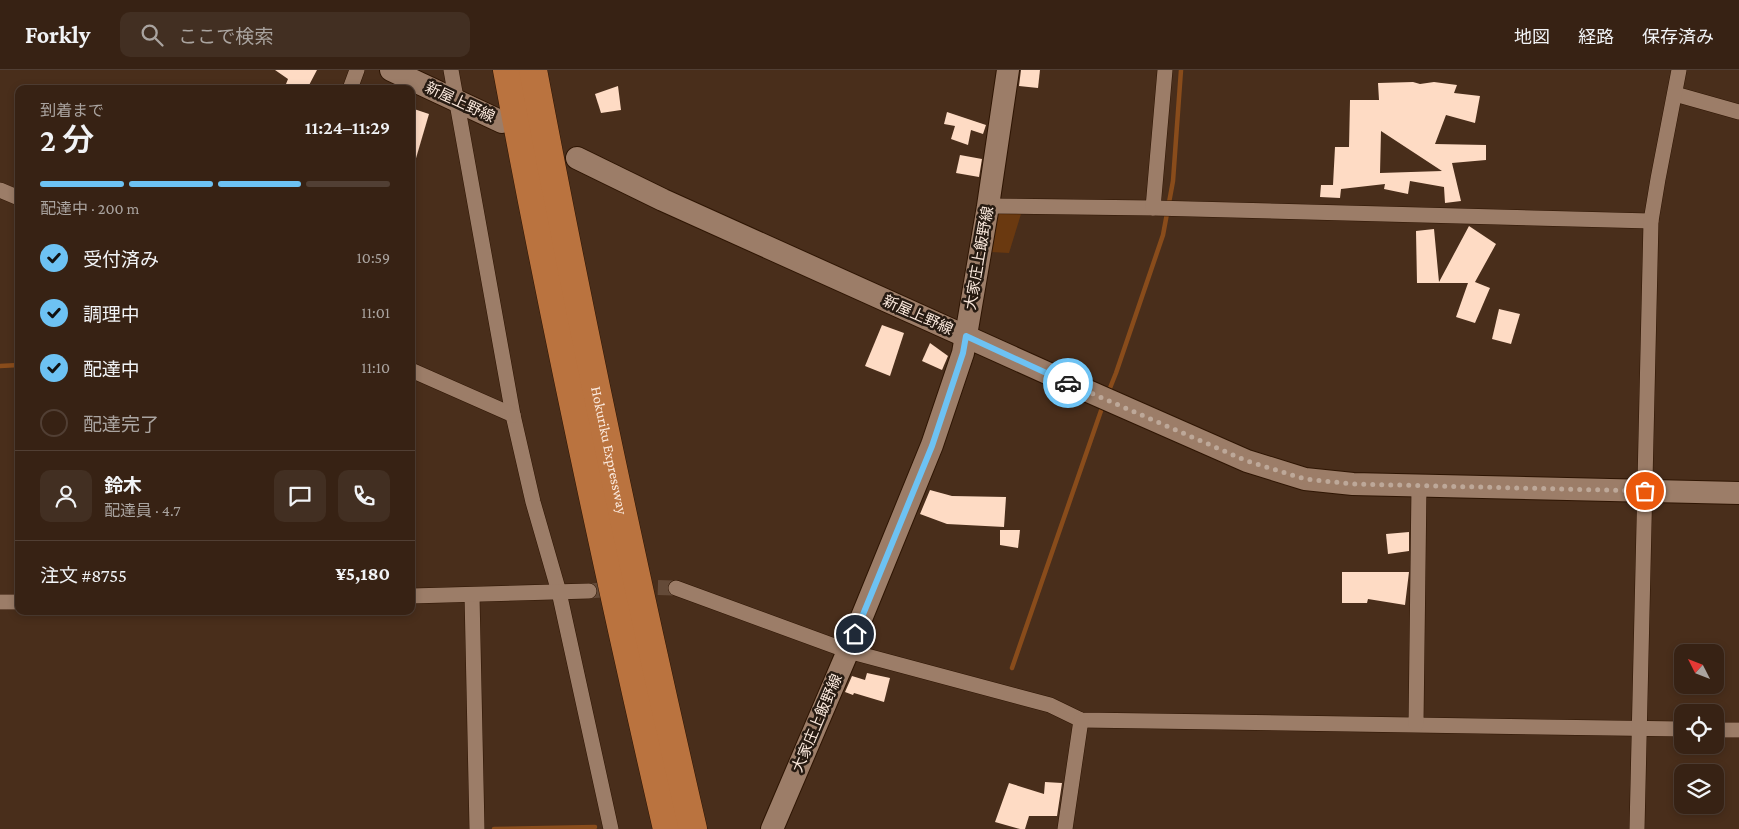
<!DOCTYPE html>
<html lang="ja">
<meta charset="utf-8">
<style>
:root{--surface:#372214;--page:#422f22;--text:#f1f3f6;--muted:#aaa4a0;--line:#513f34;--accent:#6dc2f3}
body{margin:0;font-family:"Crimson Pro","Noto Sans JP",serif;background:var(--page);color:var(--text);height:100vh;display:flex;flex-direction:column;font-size:19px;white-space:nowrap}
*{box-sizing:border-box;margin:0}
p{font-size:16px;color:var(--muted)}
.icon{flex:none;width:28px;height:28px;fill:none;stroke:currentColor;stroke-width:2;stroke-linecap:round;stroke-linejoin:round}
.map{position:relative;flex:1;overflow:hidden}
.details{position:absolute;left:15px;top:15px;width:400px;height:530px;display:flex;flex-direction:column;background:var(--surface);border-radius:10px;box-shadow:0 2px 8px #0003,0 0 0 1px var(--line)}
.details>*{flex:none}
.needle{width:32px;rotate:312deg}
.fabs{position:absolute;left:1674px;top:574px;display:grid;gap:10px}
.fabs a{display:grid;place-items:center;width:50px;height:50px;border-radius:10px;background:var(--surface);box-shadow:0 2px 8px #0003,0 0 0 1px var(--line);font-size:25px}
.pin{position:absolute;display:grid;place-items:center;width:42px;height:42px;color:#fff;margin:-21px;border:2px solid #fff;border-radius:50%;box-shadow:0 1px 5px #0007}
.courier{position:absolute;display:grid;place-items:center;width:50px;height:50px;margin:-25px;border:4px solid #6dc2f3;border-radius:50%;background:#fff;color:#222;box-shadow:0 1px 6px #0007}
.summary em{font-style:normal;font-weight:600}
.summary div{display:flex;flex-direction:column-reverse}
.summary{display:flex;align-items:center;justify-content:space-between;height:85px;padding:0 25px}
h1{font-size:32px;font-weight:600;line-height:38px}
.bar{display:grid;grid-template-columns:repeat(4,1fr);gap:8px 5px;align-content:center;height:60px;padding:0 25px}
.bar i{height:6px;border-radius:4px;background:var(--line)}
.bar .selected{background:var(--accent)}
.bar p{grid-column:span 4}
.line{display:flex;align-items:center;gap:12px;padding:0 25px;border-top:1px solid var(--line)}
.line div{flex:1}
.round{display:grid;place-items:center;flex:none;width:52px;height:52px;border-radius:10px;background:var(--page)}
ol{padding:0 25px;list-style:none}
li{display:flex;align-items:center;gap:15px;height:55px}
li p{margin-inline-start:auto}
li .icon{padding:5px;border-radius:50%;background:var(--accent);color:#111;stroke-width:4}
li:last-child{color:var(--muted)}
li i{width:28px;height:28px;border:2px solid var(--line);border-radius:50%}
header{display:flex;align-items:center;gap:30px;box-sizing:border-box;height:70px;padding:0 25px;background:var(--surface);border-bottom:1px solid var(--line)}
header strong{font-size:24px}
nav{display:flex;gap:28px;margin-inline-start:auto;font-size:18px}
.search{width:350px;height:45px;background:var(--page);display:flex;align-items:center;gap:12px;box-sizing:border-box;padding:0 18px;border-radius:10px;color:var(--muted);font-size:19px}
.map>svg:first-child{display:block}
</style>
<header>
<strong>Forkly</strong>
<div class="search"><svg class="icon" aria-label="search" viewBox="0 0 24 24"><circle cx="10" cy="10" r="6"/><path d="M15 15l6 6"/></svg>ここで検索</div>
<nav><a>地図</a><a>経路</a><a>保存済み</a></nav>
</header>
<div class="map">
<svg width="1739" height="759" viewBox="0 0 1739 759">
<rect width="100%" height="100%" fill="#492e1b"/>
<polygon fill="#6a3910" points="997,143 1021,144 1009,183 991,182"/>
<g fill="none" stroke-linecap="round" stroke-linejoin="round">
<g stroke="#894c1b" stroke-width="4.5">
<polyline points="0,296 19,295"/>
<polyline points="1108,323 1116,303 1163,165 1173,111 1181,0"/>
<polyline points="1012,598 1103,335"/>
<polyline points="494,759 595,757"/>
</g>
</g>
<g fill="#fedbc4" fill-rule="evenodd">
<polygon points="275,0 317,0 307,19 284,19 288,9"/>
<polygon points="1021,0 1040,0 1038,18 1019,16"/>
<path d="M1413,12l7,2 14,-2 23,3 -3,8 26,3 -5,27 -29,-8 -11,29 51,1v15l-34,3 9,38 -16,2 -1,-16 -34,-6 -2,13 -24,-5 1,-5 -44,5 -1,9 -20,-1 1,-12h12l2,-38h14l1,-47h29l-1,-17zM1381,61l61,40 -62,2z"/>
<polygon points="618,16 621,40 601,43 595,24"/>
<polygon points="411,38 429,44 414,95 411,94"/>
<polygon points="947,42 986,55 983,64 971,60 968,75 951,69 955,56 944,54"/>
<polygon points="960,85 982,89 979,107 956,103"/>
<polygon points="1469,156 1496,174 1475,212 1490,218 1475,253 1456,247 1468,213 1417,213 1416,161 1434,159 1439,212"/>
<polygon points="1499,239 1520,244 1511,274 1492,269"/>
<polygon points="882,255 904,263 890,306 865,296"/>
<polygon points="930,273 948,286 942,300 922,291"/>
<polygon points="930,420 952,426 1006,427 1004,457 947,454 920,444"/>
<polygon points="1000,460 1020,460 1018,478 1000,475"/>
<polygon points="1409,462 1409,481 1388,484 1386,464"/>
<polygon points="1342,502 1409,502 1405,535 1368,529 1367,533 1342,533"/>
<polygon points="867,603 890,608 884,632 854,623 853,625 845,622 852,606 865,610"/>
<polygon points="1045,712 1062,713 1057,746 1029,746 1025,759 1020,759 995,752 1009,713 1044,724"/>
</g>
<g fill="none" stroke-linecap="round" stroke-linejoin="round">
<polyline stroke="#644a38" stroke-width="15" stroke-dasharray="15 8" stroke-linecap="butt" points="589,521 642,517 676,518"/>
<g stroke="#2e1503" stroke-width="16">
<g id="street">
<polyline points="451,0 513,345 533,432 559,522 611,759"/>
<polyline points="350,19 357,0"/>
<polyline points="1675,24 1739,42"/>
<polyline points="0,120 19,128"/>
<polyline points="988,136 1153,138 1651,151"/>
<polyline points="1153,138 1165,0"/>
<polyline points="411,300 513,345"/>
<polyline points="676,518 848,581 1050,635 1081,650 1682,659"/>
<polyline points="472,525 477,759"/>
<polyline points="411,526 589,521"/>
<polyline points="0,532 19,532"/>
<polyline points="1416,654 1419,416"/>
<polyline points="1715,660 1739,660"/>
<polyline points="1065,759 1081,650"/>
<polyline points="1637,759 1651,151 1658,109 1679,0"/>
</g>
</g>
<g stroke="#2e1503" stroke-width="24">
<g id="secondary">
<polyline points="391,0 502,52"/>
<polyline points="577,88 663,130 1056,307 1247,391 1305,409 1353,414 1739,423"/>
<polyline points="772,759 848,581 932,375 963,283 988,136 1008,0"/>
</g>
</g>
<g stroke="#2e1503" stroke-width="29">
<g id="highway">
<path d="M507,0c47,254 102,507 160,759"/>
<path id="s1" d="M533,0c48,254 102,507 160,759"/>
</g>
</g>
<use href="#street" stroke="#9c7d68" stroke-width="15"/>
<use href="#secondary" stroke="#9c7d68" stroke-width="22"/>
<use href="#highway" stroke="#ba733f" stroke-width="28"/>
</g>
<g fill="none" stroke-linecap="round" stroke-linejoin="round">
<polyline stroke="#bda899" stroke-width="5" stroke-dasharray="0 9" points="1068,313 1247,391 1305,409 1353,414 1645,421"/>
<polyline stroke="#6dc2f3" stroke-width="6" points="855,564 932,376 963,283 966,266 1068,313"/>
</g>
<g text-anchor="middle" stroke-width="5" stroke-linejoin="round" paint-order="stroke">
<g font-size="15" fill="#fbe9dd" stroke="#261a11">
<text transform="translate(460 32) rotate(25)" y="5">新屋上野線</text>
<text transform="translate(979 188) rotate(-80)" y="5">大家庄上飯野線</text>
<text transform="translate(918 245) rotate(24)" y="5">新屋上野線</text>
<text dy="5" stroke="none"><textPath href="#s1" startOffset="388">Hokuriku Expressway</textPath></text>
<text transform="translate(817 653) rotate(-67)" y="5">大家庄上飯野線</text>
</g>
</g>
</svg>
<div class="fabs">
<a><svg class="needle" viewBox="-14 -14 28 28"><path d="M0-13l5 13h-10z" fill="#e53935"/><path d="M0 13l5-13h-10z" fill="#aaa4a0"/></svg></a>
<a><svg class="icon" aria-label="locate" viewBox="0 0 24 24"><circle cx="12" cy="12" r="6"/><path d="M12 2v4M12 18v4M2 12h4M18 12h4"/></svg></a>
<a><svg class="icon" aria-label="layers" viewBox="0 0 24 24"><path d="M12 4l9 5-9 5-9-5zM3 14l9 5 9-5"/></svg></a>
</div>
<div class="pin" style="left:1645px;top:421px;background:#ea580c"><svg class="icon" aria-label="bag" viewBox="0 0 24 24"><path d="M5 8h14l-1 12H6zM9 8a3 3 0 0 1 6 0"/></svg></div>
<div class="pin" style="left:855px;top:564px;background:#1f2937"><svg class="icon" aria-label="home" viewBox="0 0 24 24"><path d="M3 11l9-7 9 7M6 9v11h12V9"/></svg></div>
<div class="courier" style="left:1068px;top:313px"><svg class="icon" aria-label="car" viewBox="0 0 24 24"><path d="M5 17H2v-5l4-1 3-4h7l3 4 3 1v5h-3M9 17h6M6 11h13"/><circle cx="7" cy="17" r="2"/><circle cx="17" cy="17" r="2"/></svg></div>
<section class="details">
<div class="summary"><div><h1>2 分</h1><p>到着まで</p></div><em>11:24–11:29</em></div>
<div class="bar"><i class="selected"></i><i class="selected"></i><i class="selected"></i><i></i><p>配達中 · 200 m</p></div>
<ol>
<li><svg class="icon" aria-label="check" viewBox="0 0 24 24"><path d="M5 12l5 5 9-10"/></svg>受付済み<p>10:59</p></li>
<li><svg class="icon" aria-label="check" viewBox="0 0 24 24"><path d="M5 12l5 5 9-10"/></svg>調理中<p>11:01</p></li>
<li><svg class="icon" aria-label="check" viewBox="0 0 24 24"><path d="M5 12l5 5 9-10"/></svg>配達中<p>11:10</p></li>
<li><i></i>配達完了</li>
</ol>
<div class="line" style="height:90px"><a class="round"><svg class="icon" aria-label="person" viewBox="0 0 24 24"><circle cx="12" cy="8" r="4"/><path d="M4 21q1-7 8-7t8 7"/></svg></a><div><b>鈴木</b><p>配達員 · 4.7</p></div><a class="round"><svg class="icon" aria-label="chat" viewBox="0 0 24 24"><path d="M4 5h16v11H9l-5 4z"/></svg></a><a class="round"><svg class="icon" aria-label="phone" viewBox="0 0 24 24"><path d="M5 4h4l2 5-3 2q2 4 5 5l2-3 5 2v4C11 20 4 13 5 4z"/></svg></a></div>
<div class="line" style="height:65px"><div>注文 #8755</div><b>¥5,180</b></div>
</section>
</div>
